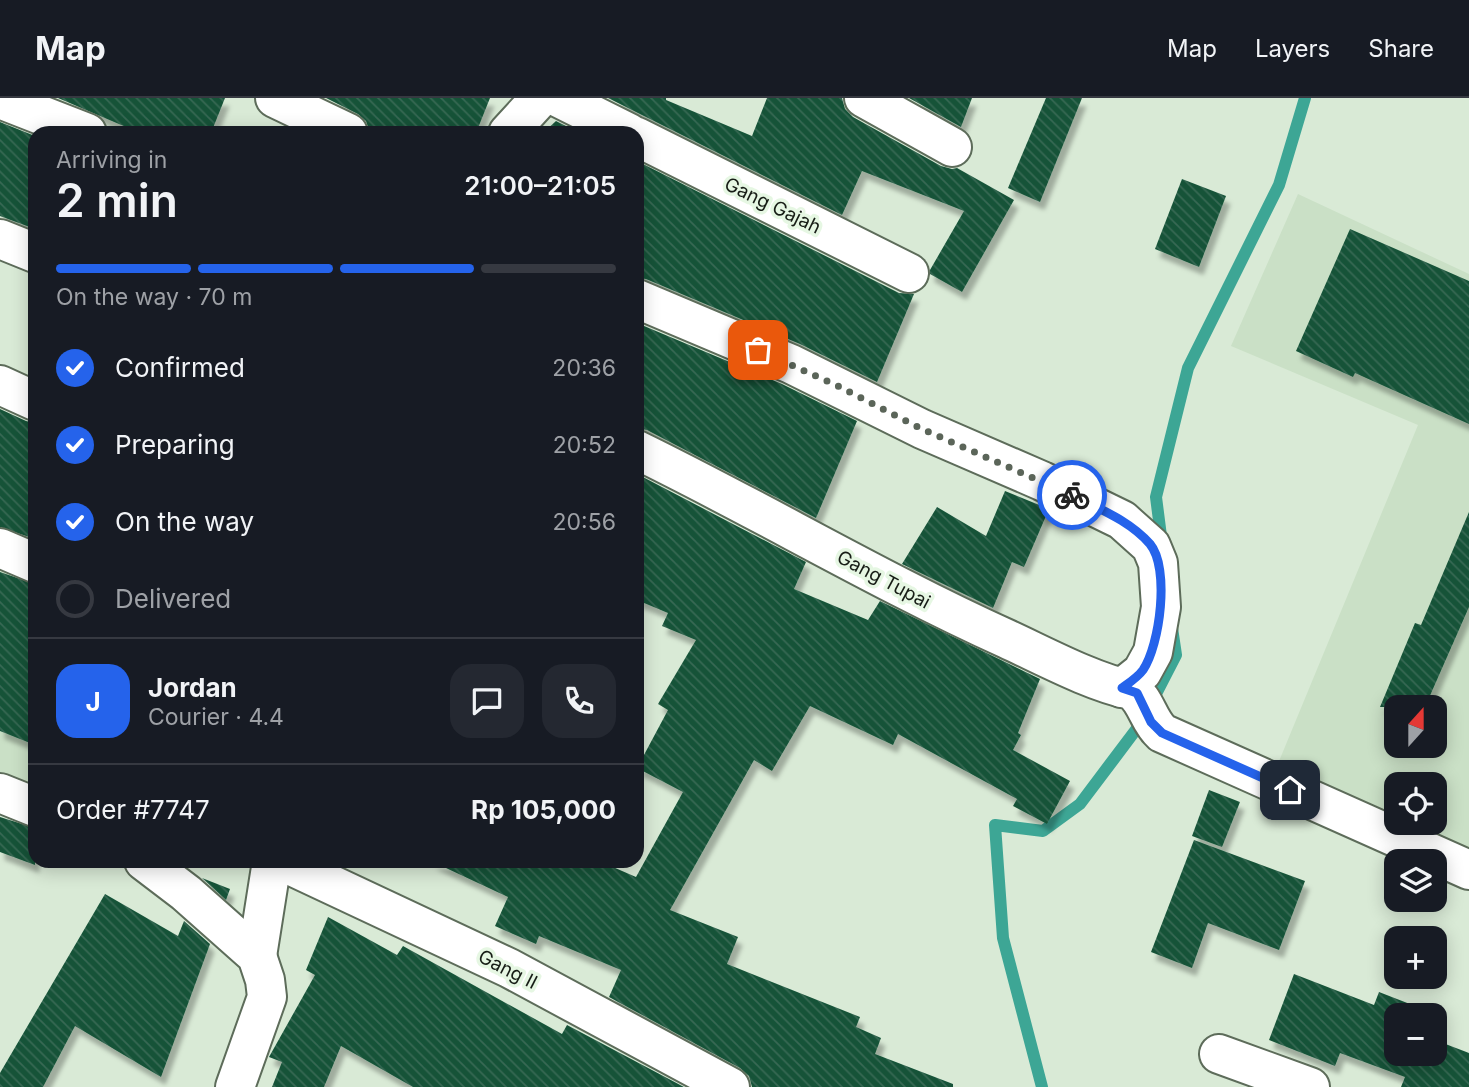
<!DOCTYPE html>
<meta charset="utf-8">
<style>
:root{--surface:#171b24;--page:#242831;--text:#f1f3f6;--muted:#9ea1a6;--line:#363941;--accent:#2563eb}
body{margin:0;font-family:Inter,sans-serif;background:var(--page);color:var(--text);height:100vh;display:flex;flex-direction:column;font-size:26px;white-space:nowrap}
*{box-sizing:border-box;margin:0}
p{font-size:23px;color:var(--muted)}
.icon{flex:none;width:38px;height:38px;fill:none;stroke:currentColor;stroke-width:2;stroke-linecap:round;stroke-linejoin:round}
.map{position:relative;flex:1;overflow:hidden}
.side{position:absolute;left:28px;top:28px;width:616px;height:742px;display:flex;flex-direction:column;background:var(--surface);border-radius:21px;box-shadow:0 4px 18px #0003}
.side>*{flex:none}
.needle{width:46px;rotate:21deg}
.fabs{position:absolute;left:1384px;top:597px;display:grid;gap:14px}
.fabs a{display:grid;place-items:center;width:63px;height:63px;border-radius:14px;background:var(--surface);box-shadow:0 4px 18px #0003;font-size:35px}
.pin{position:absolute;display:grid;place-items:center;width:60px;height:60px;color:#fff;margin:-30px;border-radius:14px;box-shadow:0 4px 10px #0006}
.courier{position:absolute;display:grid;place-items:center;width:70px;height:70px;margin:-35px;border:5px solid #2563eb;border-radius:50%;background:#fff;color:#222;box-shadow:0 2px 9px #0007}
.headline em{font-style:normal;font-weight:600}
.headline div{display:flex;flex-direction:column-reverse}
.headline{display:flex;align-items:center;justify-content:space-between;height:119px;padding:0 28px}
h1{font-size:46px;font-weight:600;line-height:52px}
.bar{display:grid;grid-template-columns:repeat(4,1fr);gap:10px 7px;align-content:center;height:84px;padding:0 28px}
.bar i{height:9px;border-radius:5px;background:var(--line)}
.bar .selected{background:var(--accent)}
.bar p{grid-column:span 4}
.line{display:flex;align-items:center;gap:18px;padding:0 28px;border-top:2px solid var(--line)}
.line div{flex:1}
.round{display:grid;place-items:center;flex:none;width:74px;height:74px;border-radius:21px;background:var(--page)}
ol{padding:0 28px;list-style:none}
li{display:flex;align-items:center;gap:21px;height:77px}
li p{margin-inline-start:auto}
li .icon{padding:7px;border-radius:50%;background:var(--accent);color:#fff;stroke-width:4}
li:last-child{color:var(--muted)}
li i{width:38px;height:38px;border:4px solid var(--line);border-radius:50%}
header{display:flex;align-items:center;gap:42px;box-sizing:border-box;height:98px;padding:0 35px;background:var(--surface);border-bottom:2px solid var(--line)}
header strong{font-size:33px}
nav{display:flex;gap:38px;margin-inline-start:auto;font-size:24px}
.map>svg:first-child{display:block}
</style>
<header>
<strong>Map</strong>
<nav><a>Map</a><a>Layers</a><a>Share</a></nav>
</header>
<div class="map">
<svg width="1469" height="989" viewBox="0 0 1469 989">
<defs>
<pattern id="building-back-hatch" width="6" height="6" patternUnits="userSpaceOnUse" patternTransform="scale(1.75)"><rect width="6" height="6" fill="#165339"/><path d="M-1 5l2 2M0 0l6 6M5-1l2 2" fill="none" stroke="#376853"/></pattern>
<filter id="shadow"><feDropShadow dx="4.5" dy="8" stdDeviation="2" flood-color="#0004"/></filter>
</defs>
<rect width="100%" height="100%" fill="#d9ead6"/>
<g fill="#cae0c6" fill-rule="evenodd">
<path d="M1298,96l171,80v591l-199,-82 148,-358 -187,-79zM1396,609h39v39h-39zM1396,686h39v38h-39z"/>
<polygon points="0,441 35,455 35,688 0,674"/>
</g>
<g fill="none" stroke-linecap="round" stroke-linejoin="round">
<g stroke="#3da695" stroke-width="12">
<polyline points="1162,446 1156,399 1188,270 1279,87 1305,0"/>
<polyline points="1042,989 1003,840 995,727 1043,733 1080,706 1141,625 1176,557 1172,530"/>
</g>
</g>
<g fill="url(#building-back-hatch)" filter="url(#shadow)">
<polygon points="58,0 225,0 211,35 140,35"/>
<polygon points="326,0 490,0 476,35 370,35 366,23 358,16"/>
<polygon points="608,0 666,0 666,2 752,38 767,0 842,0 845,11 853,19 941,68 952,71 957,70 1014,102 962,194 930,176 930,172 964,113 862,73 842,117"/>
<polygon points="909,0 972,0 961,29"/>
<polygon points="1046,0 1082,0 1040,104 1008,90"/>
<polygon points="556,23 580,35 543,35"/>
<polygon points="0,24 35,38 35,131 0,118"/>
<polygon points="637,63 899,195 914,196 877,284 800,246 646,181 637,180"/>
<polygon points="1182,81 1226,98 1199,169 1155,151"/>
<polygon points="1350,131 1469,183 1469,326 1355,275 1353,279 1296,253"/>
<polygon points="637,225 782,286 857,323 816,420 693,356 647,332 637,330"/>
<polygon points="0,311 26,323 35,325 35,441 0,429"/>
<polygon points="637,376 806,464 794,491 868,522 880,503 1040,581 1018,635 1021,637 1013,652 1070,683 1047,726 1013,708 1017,701 898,636 893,647 810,608 772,673 754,662 670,812 738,839 727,866 860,919 856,929 881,940 875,956 953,986 953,989 752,989 749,978 740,970 609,899 621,872 539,838 536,846 495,828 508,799 431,763 599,763 636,779 683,694 637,670 668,612 658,606 696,542 662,528 668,515 637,502"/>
<polygon points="1005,393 1049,411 1024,469 1012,464 993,510 902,466 937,409 986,438"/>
<polygon points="1469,414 1469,509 1425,609 1380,609 1415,525 1421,527"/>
<polygon points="0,474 35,486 35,647 0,633"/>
<polygon points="1209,692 1240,704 1222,749 1192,738"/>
<polygon points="0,719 35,730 35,767 0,754"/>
<polygon points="1194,742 1305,783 1279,852 1208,825 1192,870 1151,854"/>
<polygon points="202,780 230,791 226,802"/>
<polygon points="105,796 178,838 184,823 210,846 161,979 75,928 43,989 0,989 0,975"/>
<polygon points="328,819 397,857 403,848 562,936 567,927 684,989 413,989 341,948 324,989 272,989 282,964 269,959 315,877 306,872"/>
<polygon points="1294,876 1374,907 1379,894 1415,908 1411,917 1396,917 1396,956 1435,956 1435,942 1469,955 1469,989 1401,989 1405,979 1340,955 1335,968 1269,942"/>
</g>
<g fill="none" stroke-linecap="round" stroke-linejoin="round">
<g stroke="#5d6c5a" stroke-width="42">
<g id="minor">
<polyline points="275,0 348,35"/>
<polyline points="559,0 629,35"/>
<polyline points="864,0 952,49"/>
<polyline points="0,1 87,35"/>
<polyline points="508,35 540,0"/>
<polyline points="637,39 909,175"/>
<polyline points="0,141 35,155"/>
<polyline points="637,201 791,266 922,331 1042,383 1122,422 1151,448 1158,465 1161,509 1153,554 1142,574 1122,590"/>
<polyline points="0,287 35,303"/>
<path d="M637,352c125,61 244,132 370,189 37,17 85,43 124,51 15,9 17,31 31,43l307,137"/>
<polyline points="0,450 35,465"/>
<polyline points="0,695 35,709"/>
<polyline points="144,763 186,795 257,858 265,882 267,899 235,989"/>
<polyline points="281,763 509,870 730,989"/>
<polyline points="257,858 272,763"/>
<polyline points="1219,956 1310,989"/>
</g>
</g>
<use href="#minor" stroke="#fff" stroke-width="38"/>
</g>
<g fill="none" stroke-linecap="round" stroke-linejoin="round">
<polyline stroke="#5b6559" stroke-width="7" stroke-dasharray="0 12.6" points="758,252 836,287 922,331 1072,397"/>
<path stroke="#2563eb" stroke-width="9" d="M1072,397c27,14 57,25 78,49 20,24 10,101 -7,126 -5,7 -14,13 -21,18l15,5 14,29 11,11 128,57"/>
</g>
<g text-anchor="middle" stroke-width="7" stroke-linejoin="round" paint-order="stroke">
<g font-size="19" fill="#171d16" stroke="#e6f7e3">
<text transform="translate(773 107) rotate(26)" y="7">Gang Gajah</text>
<text transform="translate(884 481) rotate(28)" y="7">Gang Tupai</text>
<text transform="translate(508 871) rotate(27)" y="7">Gang II</text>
</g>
</g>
</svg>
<div class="fabs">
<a><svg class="needle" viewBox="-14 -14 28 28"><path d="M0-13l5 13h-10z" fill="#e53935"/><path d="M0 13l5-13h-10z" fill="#9ea1a6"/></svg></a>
<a><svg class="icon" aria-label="locate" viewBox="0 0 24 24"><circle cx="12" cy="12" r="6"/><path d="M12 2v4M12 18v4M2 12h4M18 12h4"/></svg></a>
<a><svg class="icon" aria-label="layers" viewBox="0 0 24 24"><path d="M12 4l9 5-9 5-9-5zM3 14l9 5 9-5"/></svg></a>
<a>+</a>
<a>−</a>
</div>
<div class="pin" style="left:758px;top:252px;background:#ea580c"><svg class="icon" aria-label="bag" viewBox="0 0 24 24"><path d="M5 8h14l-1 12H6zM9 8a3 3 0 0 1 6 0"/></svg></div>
<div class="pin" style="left:1290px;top:692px;background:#1f2937"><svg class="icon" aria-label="home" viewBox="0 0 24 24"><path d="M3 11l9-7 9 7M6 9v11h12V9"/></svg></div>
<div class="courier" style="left:1072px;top:397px"><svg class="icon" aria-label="bike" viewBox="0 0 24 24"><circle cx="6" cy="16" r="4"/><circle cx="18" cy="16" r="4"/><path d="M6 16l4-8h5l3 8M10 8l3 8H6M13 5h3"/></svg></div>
<section class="side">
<div class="headline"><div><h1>2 min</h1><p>Arriving in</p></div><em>21:00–21:05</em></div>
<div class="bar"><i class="selected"></i><i class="selected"></i><i class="selected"></i><i></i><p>On the way · 70 m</p></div>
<ol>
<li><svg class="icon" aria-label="check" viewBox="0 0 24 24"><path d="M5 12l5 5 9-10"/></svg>Confirmed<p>20:36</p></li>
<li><svg class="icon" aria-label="check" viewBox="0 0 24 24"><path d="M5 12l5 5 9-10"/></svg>Preparing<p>20:52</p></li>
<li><svg class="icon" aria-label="check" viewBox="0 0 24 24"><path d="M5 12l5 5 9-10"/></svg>On the way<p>20:56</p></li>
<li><i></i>Delivered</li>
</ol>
<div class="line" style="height:126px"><b class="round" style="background:var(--accent);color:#fff">J</b><div><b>Jordan</b><p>Courier · 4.4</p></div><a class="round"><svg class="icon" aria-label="chat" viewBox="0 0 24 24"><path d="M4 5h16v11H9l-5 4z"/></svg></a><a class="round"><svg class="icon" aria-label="phone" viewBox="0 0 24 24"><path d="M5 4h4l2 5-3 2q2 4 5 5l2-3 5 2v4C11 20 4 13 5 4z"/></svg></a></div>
<div class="line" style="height:91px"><div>Order #7747</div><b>Rp 105,000</b></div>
</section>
</div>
